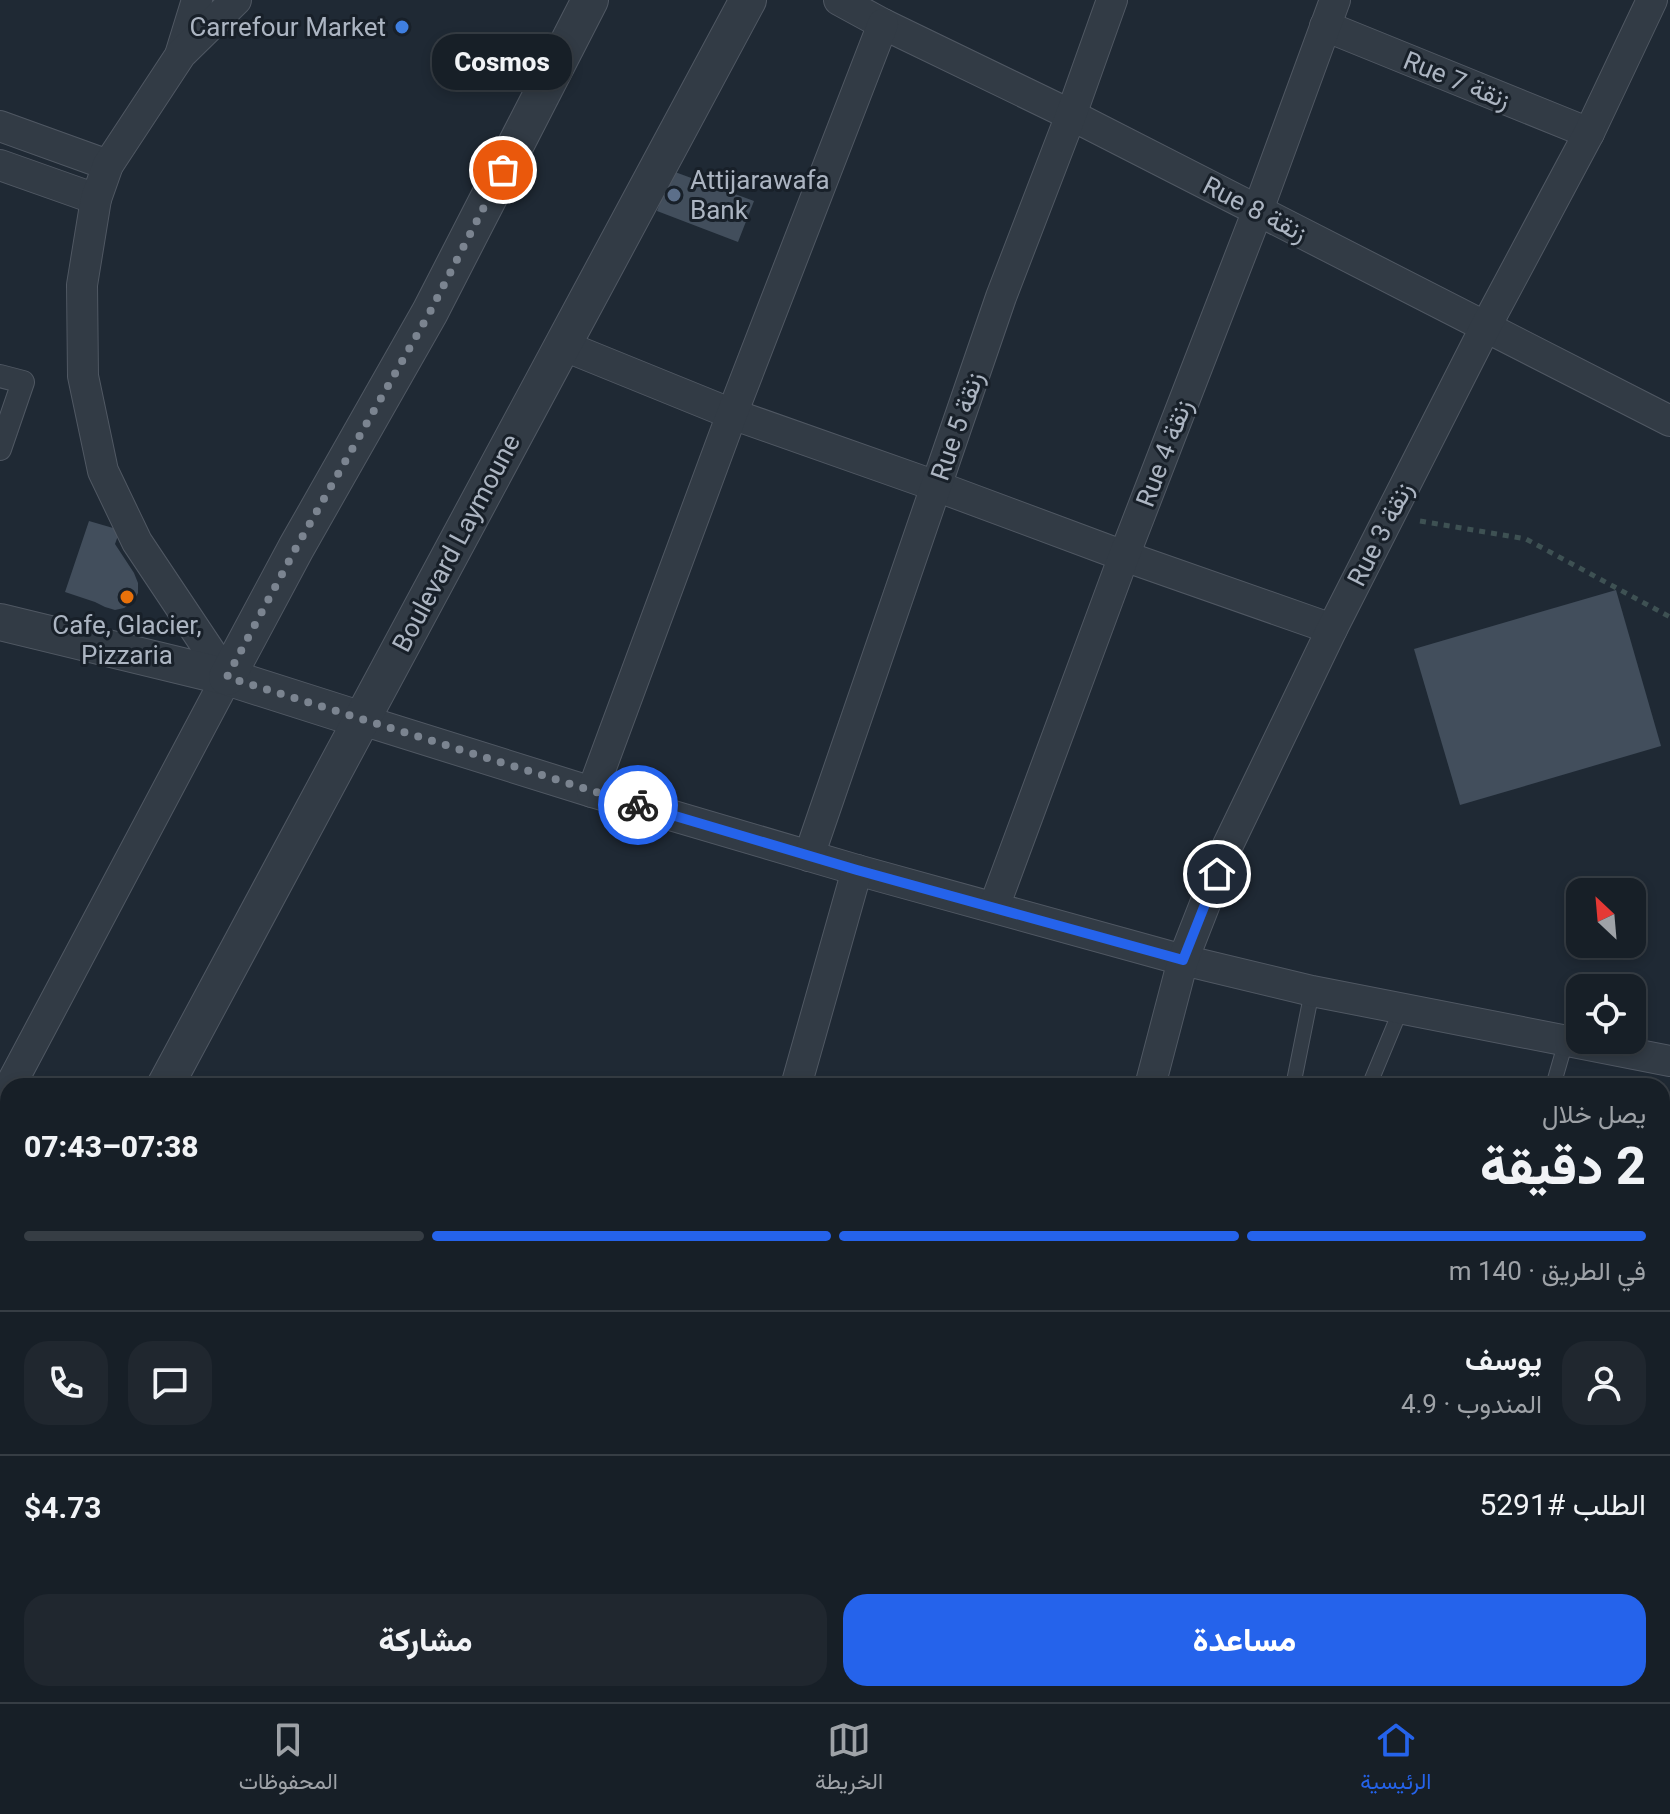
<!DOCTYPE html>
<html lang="ar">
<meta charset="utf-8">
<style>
:root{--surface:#171f27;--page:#20272f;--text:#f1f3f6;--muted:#9ea2a7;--line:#363d44;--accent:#2563eb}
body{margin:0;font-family:Roboto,Vazirmatn,sans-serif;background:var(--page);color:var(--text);direction:rtl;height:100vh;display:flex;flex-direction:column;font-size:30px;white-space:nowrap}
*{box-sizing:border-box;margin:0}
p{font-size:26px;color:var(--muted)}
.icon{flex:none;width:44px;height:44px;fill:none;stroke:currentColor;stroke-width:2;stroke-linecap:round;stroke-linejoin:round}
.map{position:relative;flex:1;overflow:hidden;direction:ltr}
.drawer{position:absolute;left:0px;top:1078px;width:1670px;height:624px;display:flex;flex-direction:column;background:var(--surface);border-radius:24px 24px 0 0;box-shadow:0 4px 12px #0003,0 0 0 2px var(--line);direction:rtl}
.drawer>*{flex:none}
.needle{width:52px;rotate:334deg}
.buttons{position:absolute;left:1566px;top:878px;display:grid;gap:16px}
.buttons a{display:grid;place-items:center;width:80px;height:80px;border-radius:16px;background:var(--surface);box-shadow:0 4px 12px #0003,0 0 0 2px var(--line);font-size:40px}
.pin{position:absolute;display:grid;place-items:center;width:68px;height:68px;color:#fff;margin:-34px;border:4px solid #fff;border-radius:50%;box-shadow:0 2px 8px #0007}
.courier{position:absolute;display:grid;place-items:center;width:80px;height:80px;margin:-40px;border:6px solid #2563eb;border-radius:50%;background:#fff;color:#222;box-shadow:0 2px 10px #0007}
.bubble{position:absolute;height:56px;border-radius:24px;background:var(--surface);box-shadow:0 4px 12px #0003,0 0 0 2px var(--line);font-size:26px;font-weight:800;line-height:56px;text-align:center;direction:rtl}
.head em{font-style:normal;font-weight:800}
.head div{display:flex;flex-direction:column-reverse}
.head{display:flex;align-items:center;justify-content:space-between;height:136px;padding:0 24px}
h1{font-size:52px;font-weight:800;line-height:60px}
.bar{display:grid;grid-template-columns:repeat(4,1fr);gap:12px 8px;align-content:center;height:96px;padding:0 24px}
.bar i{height:10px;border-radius:6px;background:var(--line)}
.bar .on{background:var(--accent)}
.bar p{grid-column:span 4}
.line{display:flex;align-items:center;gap:20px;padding:0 24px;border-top:2px solid var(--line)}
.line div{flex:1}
.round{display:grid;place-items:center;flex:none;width:84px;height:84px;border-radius:24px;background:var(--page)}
.cta{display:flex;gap:16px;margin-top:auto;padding:16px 24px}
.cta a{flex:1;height:92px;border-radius:24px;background:var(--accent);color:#fff;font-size:32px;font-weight:800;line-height:92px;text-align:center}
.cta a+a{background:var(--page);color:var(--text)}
.tab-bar{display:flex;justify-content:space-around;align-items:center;height:112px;border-top:2px solid var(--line);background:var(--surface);font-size:22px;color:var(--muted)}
.tab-bar a{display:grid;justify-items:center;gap:4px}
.tab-bar .on{color:var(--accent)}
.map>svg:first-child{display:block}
</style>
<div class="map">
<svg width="1670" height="1702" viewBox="0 0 1670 1702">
<rect width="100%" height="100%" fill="#1f2934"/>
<g fill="#424e5c">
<polygon points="675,172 754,201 738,242 657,211 667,184 669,185"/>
<polygon points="89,521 120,530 115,544 134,573 138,583 138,593 133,602 124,608 115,610 105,607 95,602 65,592"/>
<polygon points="1616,590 1661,746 1460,805 1414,649"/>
</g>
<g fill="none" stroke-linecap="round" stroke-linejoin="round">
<g stroke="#505863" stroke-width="16">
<g id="service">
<polyline points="1293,1086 1312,991"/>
<polyline points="1369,1086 1401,1009"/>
<polyline points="1553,1086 1566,1041"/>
<polyline points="1347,1694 1347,1702"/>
<polyline points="1553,1694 1579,1702"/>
<polyline points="1137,1702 1138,1694"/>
</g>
</g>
<g stroke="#505863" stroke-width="24">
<polyline id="pedestrian" points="0,376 23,382 0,449"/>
</g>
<g stroke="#505863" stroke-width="32">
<g id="minor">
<polyline points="839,0 883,24 1071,115 1670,421"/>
<polyline points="1325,26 1589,133"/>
<polyline points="181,52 197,0"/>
<polyline points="0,126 108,165"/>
<polyline points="0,165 96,199"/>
<polyline points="562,345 732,414 936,486 1124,556 1332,629"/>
<polyline points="362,720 592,792 857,870 1183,960 1312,991 1670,1061"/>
<polyline points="592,792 732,414 883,24"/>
<polyline points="809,856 1001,297 1071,115 1112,0"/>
<polyline points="994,907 1124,556 1258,210 1335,0"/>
<polyline points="10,1086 227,677 137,542 103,471 83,376 82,285 96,199 108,165 181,54 236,0"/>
<polyline points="796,1086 857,870"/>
<polyline points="1150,1086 1183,960 1228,845 1332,629 1486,326 1589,133 1652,0"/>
<polyline points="623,1702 625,1694"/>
<polyline points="987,1702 989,1694"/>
</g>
</g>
<g stroke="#505863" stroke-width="38">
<g id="tertiary">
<polyline points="0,622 227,677 362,720"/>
<polyline points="227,677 296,548 430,312 590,0"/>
<polyline points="165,1086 748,0"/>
<polyline points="0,1392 8,1377"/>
</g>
</g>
<polyline stroke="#3e5153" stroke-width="5" stroke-dasharray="6 6" stroke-linecap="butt" points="1420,521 1526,539 1670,617"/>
<use href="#service" stroke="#323b45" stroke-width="14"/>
<use href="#pedestrian" stroke="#323b45" stroke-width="22"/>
<use href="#minor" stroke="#323b45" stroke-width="30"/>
<use href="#tertiary" stroke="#323b45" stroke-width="36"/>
</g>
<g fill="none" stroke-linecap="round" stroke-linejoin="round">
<polyline stroke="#7b8490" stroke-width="8" stroke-dasharray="0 14.4" points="503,170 430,312 296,548 227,677 638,805"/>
<polyline stroke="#2563eb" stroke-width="10" points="638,805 857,870 1183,960 1217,874"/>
</g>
<circle fill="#3f7fe0" stroke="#182029" stroke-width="3" cx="402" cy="27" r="8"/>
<circle fill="#5c6f8a" stroke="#182029" stroke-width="3" cx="674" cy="195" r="8"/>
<circle fill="#e8710a" stroke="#182029" stroke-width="3" cx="127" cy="597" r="8"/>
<g text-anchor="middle" stroke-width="6" stroke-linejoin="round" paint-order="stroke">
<g font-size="26" fill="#acb5c2" stroke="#182029" text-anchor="end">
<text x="386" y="36">Carrefour Market</text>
<text x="690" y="189" text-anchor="start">Attijarawafa<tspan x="690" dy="30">Bank</tspan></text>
<text x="127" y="634" text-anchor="middle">Cafe, Glacier,<tspan x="127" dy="30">Pizzaria</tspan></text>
</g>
<g font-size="26" fill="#acb5c2" stroke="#182029">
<text transform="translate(1457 80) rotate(22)" y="9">Rue 7 زنقة</text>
<text transform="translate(1255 209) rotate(27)" y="9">Rue 8 زنقة</text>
<text transform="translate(957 426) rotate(-71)" y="9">Rue 5 زنقة</text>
<text transform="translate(1164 453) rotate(-69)" y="9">Rue 4 زنقة</text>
<text transform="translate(1380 534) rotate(-63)" y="9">Rue 3 زنقة</text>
<text transform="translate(456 543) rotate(-62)" y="9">Boulevard Laymoune</text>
</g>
</g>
</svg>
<div class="buttons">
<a><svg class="needle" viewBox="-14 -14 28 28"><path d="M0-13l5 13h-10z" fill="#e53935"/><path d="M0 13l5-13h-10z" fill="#9ea2a7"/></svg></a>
<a><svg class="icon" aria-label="locate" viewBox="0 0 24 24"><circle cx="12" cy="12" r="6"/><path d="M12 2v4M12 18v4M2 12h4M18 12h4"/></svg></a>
</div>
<div class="pin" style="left:503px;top:170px;background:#ea580c"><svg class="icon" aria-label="bag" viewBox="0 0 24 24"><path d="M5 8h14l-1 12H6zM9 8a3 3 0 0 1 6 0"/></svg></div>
<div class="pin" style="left:1217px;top:874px;background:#1f2937"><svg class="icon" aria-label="home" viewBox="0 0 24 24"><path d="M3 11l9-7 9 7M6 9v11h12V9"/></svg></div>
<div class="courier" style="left:638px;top:805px"><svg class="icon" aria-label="bike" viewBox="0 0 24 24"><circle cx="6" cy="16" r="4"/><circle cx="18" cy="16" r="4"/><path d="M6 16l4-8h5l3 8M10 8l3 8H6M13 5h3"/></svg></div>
<div class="bubble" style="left:432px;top:34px;width:140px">Cosmos</div>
<section class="drawer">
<div class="head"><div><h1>2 دقيقة</h1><p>يصل خلال</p></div><em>07:38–07:43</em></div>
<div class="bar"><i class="on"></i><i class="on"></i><i class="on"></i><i></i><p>في الطريق · 140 m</p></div>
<div class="line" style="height:144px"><a class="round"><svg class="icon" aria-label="person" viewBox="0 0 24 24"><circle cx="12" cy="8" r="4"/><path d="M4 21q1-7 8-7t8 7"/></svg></a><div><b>يوسف</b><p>المندوب · 4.9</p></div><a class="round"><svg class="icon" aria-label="chat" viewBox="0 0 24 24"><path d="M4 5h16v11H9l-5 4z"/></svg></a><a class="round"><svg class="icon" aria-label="phone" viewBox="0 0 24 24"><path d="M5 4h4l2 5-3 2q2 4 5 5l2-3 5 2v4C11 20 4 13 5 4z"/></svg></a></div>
<div class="line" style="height:104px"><div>الطلب #5291</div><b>$4.73</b></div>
<div class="cta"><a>مساعدة</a><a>مشاركة</a></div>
</section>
</div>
<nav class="tab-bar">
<a class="on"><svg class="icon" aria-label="home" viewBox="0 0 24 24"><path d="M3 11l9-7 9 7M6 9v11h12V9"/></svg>الرئيسية</a>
<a><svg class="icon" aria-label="map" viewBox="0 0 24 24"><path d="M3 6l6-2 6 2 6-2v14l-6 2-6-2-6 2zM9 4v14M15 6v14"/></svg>الخريطة</a>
<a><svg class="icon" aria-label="saved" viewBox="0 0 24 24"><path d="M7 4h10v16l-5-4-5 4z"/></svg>المحفوظات</a>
</nav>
